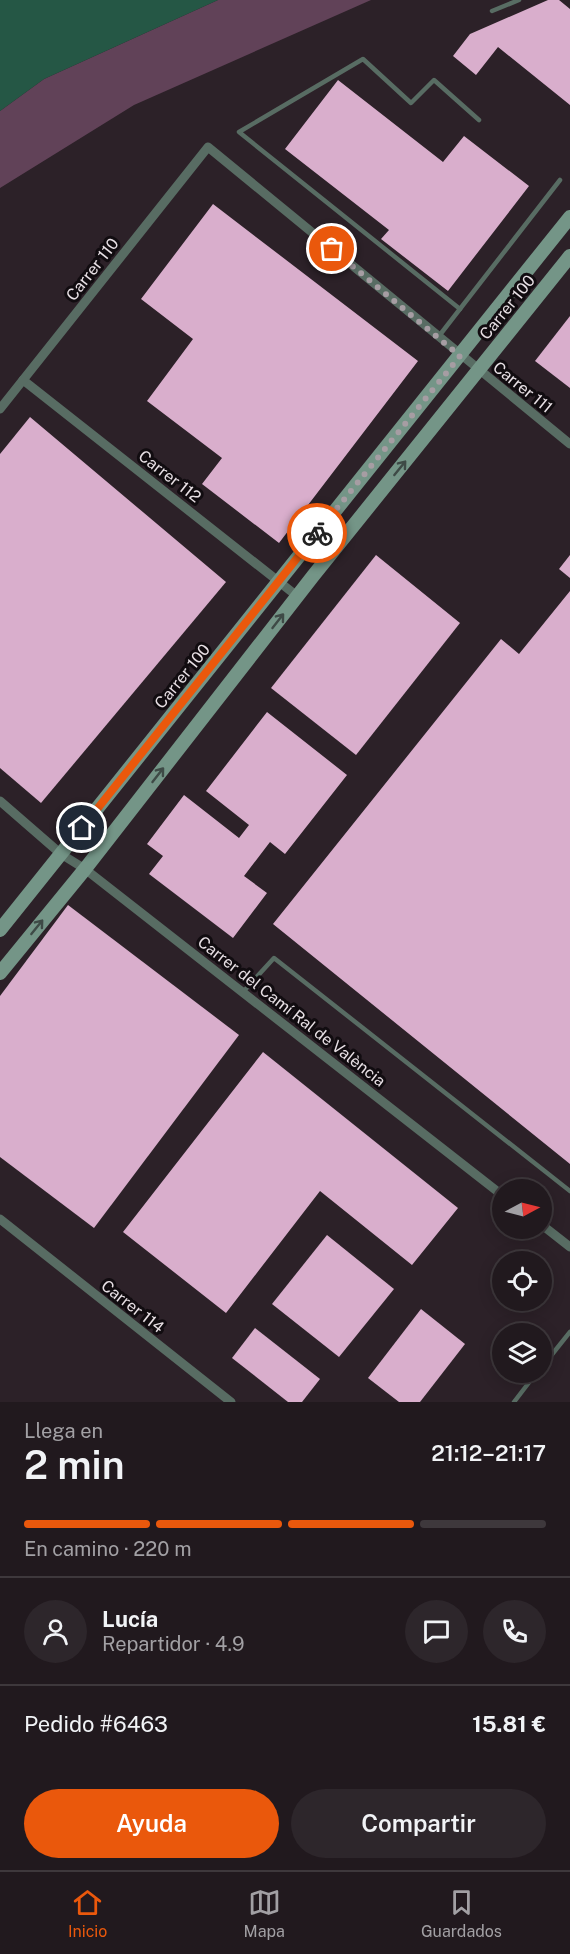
<!DOCTYPE html>
<html lang="es">
<meta charset="utf-8">
<style>
:root{--surface:#21191e;--page:#2d262b;--text:#f1f3f6;--muted:#a2a0a4;--line:#3e383c;--accent:#ea580c}
body{margin:0;font-family:"Public Sans",sans-serif;background:var(--page);color:var(--text);height:100vh;display:flex;flex-direction:column;font-size:22px;white-space:nowrap}
*{box-sizing:border-box;margin:0}
p{font-size:20px;color:var(--muted)}
.icon{flex:none;width:33px;height:33px;fill:none;stroke:currentColor;stroke-width:2;stroke-linecap:round;stroke-linejoin:round}
.map{position:relative;height:1402px;overflow:hidden}
.panel{display:flex;flex-direction:column;background:var(--surface);flex:1}
.panel>*{flex:none}
.needle{width:39px;rotate:83deg}
.controls{position:absolute;left:492px;top:1179px;display:grid;gap:12px}
.controls a{display:grid;place-items:center;width:60px;height:60px;border-radius:50%;background:var(--surface);box-shadow:0 3px 15px #0003,0 0 0 2px var(--line);font-size:30px}
.pin{position:absolute;display:grid;place-items:center;width:51px;height:51px;color:#fff;margin:-26px;border:3px solid #fff;border-radius:50%;box-shadow:0 2px 6px #0007}
.courier{position:absolute;display:grid;place-items:center;width:60px;height:60px;margin:-30px;border:4px solid #ea580c;border-radius:50%;background:#fff;color:#222;box-shadow:0 2px 8px #0007}
.head em{font-style:normal;font-weight:600}
.head div{display:flex;flex-direction:column-reverse}
.head{display:flex;align-items:center;justify-content:space-between;height:102px;padding:0 24px}
h1{font-size:39px;font-weight:600;line-height:45px}
.bar{display:grid;grid-template-columns:repeat(4,1fr);gap:9px 6px;align-content:center;height:72px;padding:0 24px}
.bar i{height:8px;border-radius:4px;background:var(--line)}
.bar .active{background:var(--accent)}
.bar p{grid-column:span 4}
.line{display:flex;align-items:center;gap:15px;padding:0 24px;border-top:2px solid var(--line)}
.line div{flex:1}
.round{display:grid;place-items:center;flex:none;width:63px;height:63px;border-radius:32px;background:var(--page)}
.button{display:flex;gap:12px;margin-top:auto;padding:12px 24px}
.button a{flex:1;height:69px;border-radius:36px;background:var(--accent);color:#fff;font-size:24px;font-weight:600;line-height:69px;text-align:center}
.button a+a{background:var(--page);color:var(--text)}
.dock{display:flex;justify-content:space-around;align-items:center;height:84px;border-top:2px solid var(--line);background:var(--surface);font-size:16px;color:var(--muted)}
.dock a{display:grid;justify-items:center;gap:3px}
.dock .active{color:var(--accent)}
.map>svg:first-child{display:block}
</style>
<div class="map">
<svg width="570" height="1402" viewBox="0 0 570 1402">
<rect width="100%" height="100%" fill="#2c2128"/>
<polygon fill="#614258" points="218,0 371,0 134,105 0,188 0,111 44,79"/>
<polygon fill="#255745" points="0,0 218,0 44,79 0,111"/>
<g fill="#d9aecc">
<polygon points="548,0 559,0 570,9 570,105 498,47 476,75 453,56 470,34"/>
<polygon points="338,80 443,162 464,136 529,186 448,291 381,239 389,230 285,149"/>
<polygon points="213,204 418,361 279,543 202,484 222,458 147,401 193,339 141,299"/>
<polygon points="570,316 570,388 535,361"/>
<polygon points="30,417 226,582 41,803 0,768 0,454"/>
<polygon points="376,555 460,623 356,755 271,688"/>
<polygon points="570,555 570,578 559,569"/>
<polygon points="570,591 570,1164 273,924 501,639 519,654"/>
<polygon points="267,712 347,775 285,854 270,842 244,876 267,893 233,938 149,874 163,856 147,844 184,795 239,838 249,825 206,791"/>
<polygon points="68,905 239,1035 94,1228 0,1157 0,996"/>
<polygon points="263,1052 458,1208 412,1265 320,1191 226,1313 123,1232"/>
<polygon points="327,1235 394,1289 339,1357 272,1304"/>
<polygon points="421,1309 465,1344 420,1402 399,1402 368,1378"/>
<polygon points="255,1328 320,1379 302,1402 288,1402 232,1358"/>
</g>
<g fill="none" stroke-linecap="round" stroke-linejoin="round">
<g stroke="#586c63" stroke-width="4.5">
<polyline points="492,11 519,0"/>
<polyline points="460,309 239,132 363,59 411,103 434,80 479,120"/>
<polyline points="439,336 560,180"/>
<polyline points="243,992 274,958 570,1191"/>
<polyline points="542,1367 570,1332"/>
<polyline points="514,1402 537,1372"/>
</g>
<g stroke="#586c63" stroke-width="9">
<polyline points="23,380 297,596"/>
<polyline points="0,409 208,147 570,444"/>
<polyline points="0,801 61,854 85,869 502,1195"/>
<polyline points="0,1219 231,1402"/>
<polyline points="542,1225 570,1247"/>
</g>
<g stroke="#749587" stroke-width="14">
<polyline points="0,930 570,217"/>
<polyline points="0,973 85,869 313,576 570,256"/>
</g>
</g>
<defs><path id="oneway-shaft" d="M-6 0H5M1.5-3L5.5 0L1.5 3" fill="none" stroke-width="1.6" stroke-linecap="round" stroke-linejoin="round" transform="scale(1.5)"/></defs>
<g stroke="#3e4a46">
<use href="#oneway-shaft" transform="translate(400 468) rotate(-51)"/>
<use href="#oneway-shaft" transform="translate(278 621) rotate(-52)"/>
<use href="#oneway-shaft" transform="translate(158 775) rotate(-52)"/>
<use href="#oneway-shaft" transform="translate(37 927) rotate(-51)"/>
</g>
<g fill="none" stroke-linecap="round" stroke-linejoin="round">
<polyline stroke="#a69da3" stroke-width="6" stroke-dasharray="0 10.8" points="317,533 460,356 332,249"/>
<polyline stroke="#ea580c" stroke-width="8" points="82,828 317,533"/>
</g>
<g text-anchor="middle" stroke-width="6" stroke-linejoin="round" paint-order="stroke">
<g font-size="16" fill="#e8e0e5" stroke="#110c10">
<text transform="translate(92 269) rotate(-52)" y="6">Carrer 110</text>
<text transform="translate(507 307) rotate(-51)" y="6">Carrer 100</text>
<text transform="translate(523 387) rotate(39)" y="6">Carrer 111</text>
<text transform="translate(170 476) rotate(38)" y="6">Carrer 112</text>
<text transform="translate(182 676) rotate(-51)" y="6">Carrer 100</text>
<text transform="translate(292 1011) rotate(38)" y="6">Carrer del Camí Ral de València</text>
<text transform="translate(133 1306) rotate(38)" y="6">Carrer 114</text>
</g>
</g>
</svg>
<div class="controls">
<a><svg class="needle" viewBox="-14 -14 28 28"><path d="M0-13l5 13h-10z" fill="#e53935"/><path d="M0 13l5-13h-10z" fill="#a2a0a4"/></svg></a>
<a><svg class="icon" aria-label="locate" viewBox="0 0 24 24"><circle cx="12" cy="12" r="6"/><path d="M12 2v4M12 18v4M2 12h4M18 12h4"/></svg></a>
<a><svg class="icon" aria-label="layers" viewBox="0 0 24 24"><path d="M12 4l9 5-9 5-9-5zM3 14l9 5 9-5"/></svg></a>
</div>
<div class="pin" style="left:332px;top:249px;background:#ea580c"><svg class="icon" aria-label="bag" viewBox="0 0 24 24"><path d="M5 8h14l-1 12H6zM9 8a3 3 0 0 1 6 0"/></svg></div>
<div class="pin" style="left:82px;top:828px;background:#1f2937"><svg class="icon" aria-label="home" viewBox="0 0 24 24"><path d="M3 11l9-7 9 7M6 9v11h12V9"/></svg></div>
<div class="courier" style="left:317px;top:533px"><svg class="icon" aria-label="bike" viewBox="0 0 24 24"><circle cx="6" cy="16" r="4"/><circle cx="18" cy="16" r="4"/><path d="M6 16l4-8h5l3 8M10 8l3 8H6M13 5h3"/></svg></div>
</div>
<section class="panel">
<div class="head"><div><h1>2 min</h1><p>Llega en</p></div><em>21:12–21:17</em></div>
<div class="bar"><i class="active"></i><i class="active"></i><i class="active"></i><i></i><p>En camino · 220 m</p></div>
<div class="line" style="height:108px"><a class="round"><svg class="icon" aria-label="person" viewBox="0 0 24 24"><circle cx="12" cy="8" r="4"/><path d="M4 21q1-7 8-7t8 7"/></svg></a><div><b>Lucía</b><p>Repartidor · 4.9</p></div><a class="round"><svg class="icon" aria-label="chat" viewBox="0 0 24 24"><path d="M4 5h16v11H9l-5 4z"/></svg></a><a class="round"><svg class="icon" aria-label="phone" viewBox="0 0 24 24"><path d="M5 4h4l2 5-3 2q2 4 5 5l2-3 5 2v4C11 20 4 13 5 4z"/></svg></a></div>
<div class="line" style="height:78px"><div>Pedido #6463</div><b>15.81 €</b></div>
<div class="button"><a>Ayuda</a><a>Compartir</a></div>
</section>
<nav class="dock">
<a class="active"><svg class="icon" aria-label="home" viewBox="0 0 24 24"><path d="M3 11l9-7 9 7M6 9v11h12V9"/></svg>Inicio</a>
<a><svg class="icon" aria-label="map" viewBox="0 0 24 24"><path d="M3 6l6-2 6 2 6-2v14l-6 2-6-2-6 2zM9 4v14M15 6v14"/></svg>Mapa</a>
<a><svg class="icon" aria-label="saved" viewBox="0 0 24 24"><path d="M7 4h10v16l-5-4-5 4z"/></svg>Guardados</a>
</nav>
